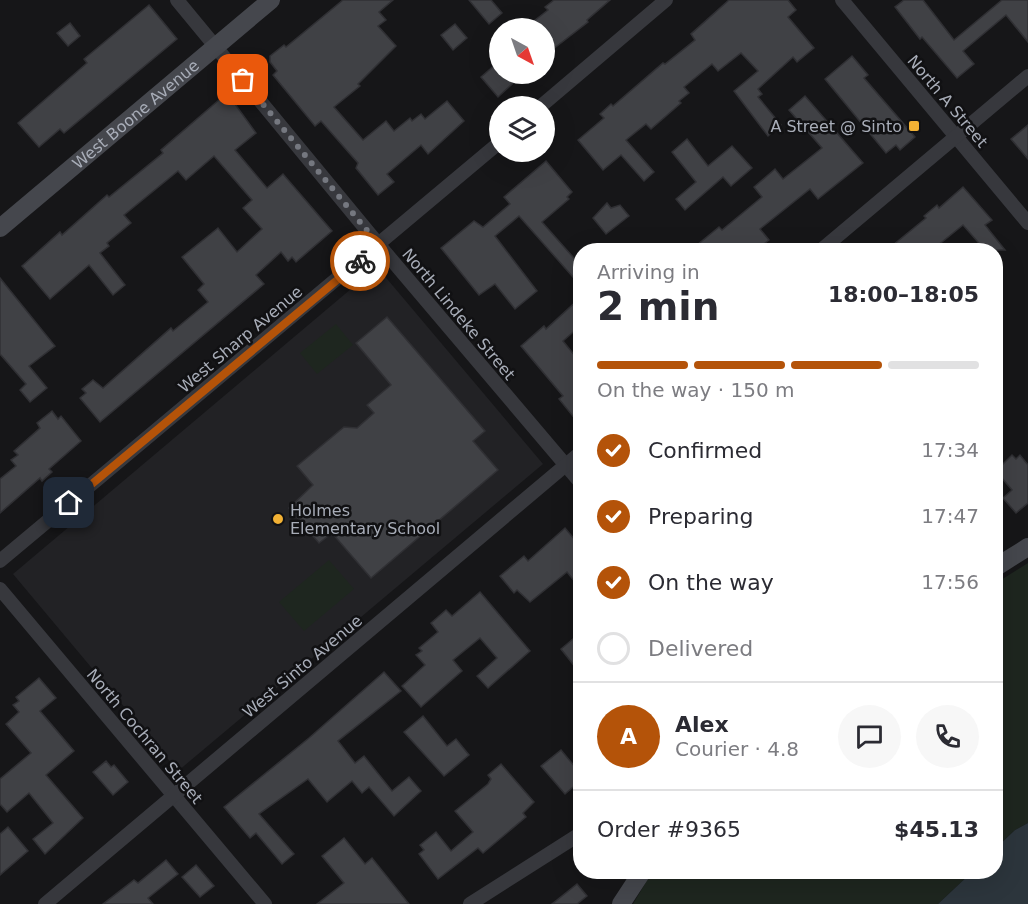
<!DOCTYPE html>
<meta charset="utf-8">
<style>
:root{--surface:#fff;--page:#f7f7f7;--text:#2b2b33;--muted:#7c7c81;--line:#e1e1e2;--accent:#b45309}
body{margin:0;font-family:"DejaVu Sans",sans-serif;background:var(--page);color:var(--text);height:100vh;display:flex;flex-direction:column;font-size:22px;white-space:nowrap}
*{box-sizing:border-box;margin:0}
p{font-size:20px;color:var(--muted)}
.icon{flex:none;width:33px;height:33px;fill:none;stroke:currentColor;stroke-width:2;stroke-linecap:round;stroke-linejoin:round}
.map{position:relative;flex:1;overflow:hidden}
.side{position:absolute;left:573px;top:243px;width:430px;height:636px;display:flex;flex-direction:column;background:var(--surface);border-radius:24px;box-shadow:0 6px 24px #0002}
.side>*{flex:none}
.needle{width:39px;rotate:140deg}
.controls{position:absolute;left:489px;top:18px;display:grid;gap:12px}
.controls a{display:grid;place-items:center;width:66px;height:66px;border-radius:50%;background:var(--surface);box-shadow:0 6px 24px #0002;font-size:30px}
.pin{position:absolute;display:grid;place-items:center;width:51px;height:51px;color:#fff;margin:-26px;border-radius:12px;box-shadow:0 3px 9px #0006}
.courier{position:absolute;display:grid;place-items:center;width:60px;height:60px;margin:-30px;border:4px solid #b45309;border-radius:50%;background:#fff;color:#222;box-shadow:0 2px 8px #0007}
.overview em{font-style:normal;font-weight:700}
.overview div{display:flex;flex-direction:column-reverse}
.overview{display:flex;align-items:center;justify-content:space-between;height:102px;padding:0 24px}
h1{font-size:39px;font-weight:700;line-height:45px}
.bar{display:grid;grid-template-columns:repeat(4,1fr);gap:9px 6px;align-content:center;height:72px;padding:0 24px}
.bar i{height:8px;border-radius:4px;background:var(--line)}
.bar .on{background:var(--accent)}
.bar p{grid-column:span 4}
.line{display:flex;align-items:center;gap:15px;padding:0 24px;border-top:2px solid var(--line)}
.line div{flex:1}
.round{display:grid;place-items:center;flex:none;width:63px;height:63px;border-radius:32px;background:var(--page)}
ol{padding:0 24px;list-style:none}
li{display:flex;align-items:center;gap:18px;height:66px}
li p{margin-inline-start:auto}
li .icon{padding:6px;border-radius:50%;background:var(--accent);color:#fff;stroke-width:4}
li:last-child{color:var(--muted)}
li i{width:33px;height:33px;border:3px solid var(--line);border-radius:50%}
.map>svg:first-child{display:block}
</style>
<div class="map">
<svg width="1028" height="904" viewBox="0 0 1028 904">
<rect width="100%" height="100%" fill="#161618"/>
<polygon fill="#222225" points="377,267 543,464 178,771 13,574"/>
<g fill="#1e261f">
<polygon points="336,324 353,345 317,374 300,353"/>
<polygon points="329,560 354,589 304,631 279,602"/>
<polygon points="1028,563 1028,823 1015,830 996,848 996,583"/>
<polygon points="652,872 972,872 938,904 633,904"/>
</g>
<polygon fill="#2c353c" points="1028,823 1028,904 938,904 972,872 996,872 996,848 1015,830"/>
<g fill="#404145" stroke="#303034" stroke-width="1.5">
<polygon points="343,0 393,0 379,12 386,20 378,26 396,46 358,84 360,86 334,107 363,140 386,121 394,131 410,118 412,121 421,114 425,119 447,101 464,121 428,154 421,145 387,174 394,182 378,195 356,168 358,163 321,121 315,126 273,75 277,71 270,62 270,56 284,45 286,47"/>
<polygon points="469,0 491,0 502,13 489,24"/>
<polygon points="554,0 610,0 587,20 588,22 544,56 544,28 525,28 548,10 545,7"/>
<polygon points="729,0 788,0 796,10 788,17 814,48 797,62 793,57 758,89 762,94 758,97 781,125 768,136 734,91 758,71 741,53 718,71 712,64 684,87 689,93 679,101 681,103 651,129 646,124 626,140 654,172 644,181 621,155 603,170 578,140 604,118 600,114 611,104 613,106 663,63 665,64 695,40 691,34"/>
<polygon points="904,0 923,0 954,40 1002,0 1028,0 1028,42 1006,15 963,51 974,64 957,78 922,37 920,39 895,7"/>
<polygon points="149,5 177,39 64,133 60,129 39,147 18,123 87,63 84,59"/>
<polygon points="70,23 80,36 68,46 57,33"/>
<polygon points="455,24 467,38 453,50 441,35"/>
<polygon points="852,56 868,75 864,78 915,137 900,150 896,145 886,153 825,79"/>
<polygon points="496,64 500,74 523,74 498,97 481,77"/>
<polygon points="227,93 256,133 235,150 267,188 283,174 332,231 296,262 292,257 288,261 281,252 256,275 264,284 100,422 80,398 86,393 82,389 93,380 103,388 171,328 173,331 208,302 198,290 204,284 182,257 218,228 237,252 262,229 243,208 252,200 214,156 186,180 178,171 124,215 131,223 107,243 109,246 100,253 125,285 113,295 89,265 50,299 22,266 60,232 62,235 107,195 109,197 163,153 161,150"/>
<polygon points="805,96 863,163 818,199 810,189 760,229 769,240 756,250 691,250 719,227 722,230 762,197 754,187 775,169 783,179 822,148 789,110"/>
<polygon points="1028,125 1028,159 1011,139"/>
<polygon points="687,139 708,166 732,146 752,168 731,186 723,177 685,210 676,199 696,182 672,152"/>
<polygon points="546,161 572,192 567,197 569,199 542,222 580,265 580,285 519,216 495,236 537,291 515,309 495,284 479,295 441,248 474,221 483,227 510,204 504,197"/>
<polygon points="963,187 992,220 985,225 1005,250 985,250 963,225 932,250 887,250 926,218 924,216 937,205 939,208"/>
<polygon points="607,203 611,208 620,205 629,216 606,234 593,218"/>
<polygon points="0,278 55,346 29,366 47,388 30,402 20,390 26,384 0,354"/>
<polygon points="580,298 580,326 563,341 580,362 580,425 559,399 563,396 521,346 544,326 546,329"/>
<polygon points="387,317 485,431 473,441 498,470 371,578 332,533 319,543 289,508 313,485 297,466 344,427 357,428 374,413 367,405 391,385 356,343"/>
<polygon points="52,411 58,419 61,416 81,441 49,469 52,472 42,481 40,478 0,513 0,479 16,466 11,460 18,455 14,451 40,428 37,423"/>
<polygon points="1012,455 1016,459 1020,455 1028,465 1028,503 1016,513 1003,498 1012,490 996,471"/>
<polygon points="565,528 580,546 580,588 567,572 530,602 517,590 514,593 500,576 524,556 528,561"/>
<polygon points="480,592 530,651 488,688 477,676 497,658 480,638 453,660 462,671 421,707 402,686 425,665 416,655 422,651 419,648 438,632 431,623 446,610 452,616"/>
<polygon points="580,633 580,673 561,649"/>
<polygon points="384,672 401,691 338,741 355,763 364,756 392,791 409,777 421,791 394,816 369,787 362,793 352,781 327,802 308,779 259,814 294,854 282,864 256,833 250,838 224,807 309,738"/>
<polygon points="39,678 56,698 40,711 74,751 46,775 83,818 45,854 33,839 53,823 29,793 7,812 0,804 0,779 31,753 6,724 19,712 13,705 19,701 16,697"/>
<polygon points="423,716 447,746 456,739 469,755 444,776 404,732"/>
<polygon points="561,750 580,773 580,781 565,794 541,766"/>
<polygon points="106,761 111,767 114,765 128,782 113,795 93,772"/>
<polygon points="501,764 534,802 523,813 526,817 483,853 478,848 438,879 419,854 424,850 420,845 436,832 451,851 473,832 455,811 488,784 491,779 488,775"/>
<polygon points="8,827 28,851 0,875 0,834"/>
<polygon points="344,838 365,864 372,858 409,904 317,904 344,883 322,856"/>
<polygon points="166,860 178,874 148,898 153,904 103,904 134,880 138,883"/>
<polygon points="196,865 214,886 200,897 182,877"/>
<polygon points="577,884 587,896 577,904 552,904"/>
</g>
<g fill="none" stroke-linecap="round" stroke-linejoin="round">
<g stroke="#37383d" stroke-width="14">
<polyline points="177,0 379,245 580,482"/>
<polyline points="842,0 1028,223"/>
<polyline points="541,106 666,0"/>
<polyline points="821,250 1028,76"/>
<polyline points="0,561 500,142"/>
<polyline points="0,589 265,904"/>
<polyline points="45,904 580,453"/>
<polyline points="470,904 580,834"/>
</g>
<g stroke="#45474d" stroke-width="18">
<path id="s1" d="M0,228l271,-228"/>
<polyline points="996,567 1028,547"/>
<polyline points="621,904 642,872"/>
</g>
</g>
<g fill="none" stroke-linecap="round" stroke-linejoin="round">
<polyline stroke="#757880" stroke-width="6" stroke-dasharray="0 10.8" points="243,80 379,245 360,261"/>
<polyline stroke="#b45309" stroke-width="8" points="69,503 360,261"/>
</g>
<g fill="#f2b134" stroke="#111113" stroke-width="2">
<rect x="908" y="120" width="12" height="12" rx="3"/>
<circle cx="278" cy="519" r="6"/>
</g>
<g text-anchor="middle" stroke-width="5" stroke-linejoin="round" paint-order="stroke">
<g font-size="16" fill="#a8adb8" stroke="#111113">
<text transform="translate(948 101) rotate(50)" y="6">North A Street</text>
<text dy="6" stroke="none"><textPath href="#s1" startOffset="177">West Boone Avenue</textPath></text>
<text transform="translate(459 314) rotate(50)" y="6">North Lindeke Street</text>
<text transform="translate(240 339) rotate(-40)" y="6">West Sharp Avenue</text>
<text transform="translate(302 666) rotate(-40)" y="6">West Sinto Avenue</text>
<text transform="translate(145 736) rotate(50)" y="6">North Cochran Street</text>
</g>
<g font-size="16" fill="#a8adb8" stroke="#111113" text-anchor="end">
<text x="902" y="132">A Street @ Sinto</text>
<text x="290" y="516" text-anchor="start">Holmes<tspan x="290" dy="18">Elementary School</tspan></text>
</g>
</g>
</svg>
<div class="controls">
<a><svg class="needle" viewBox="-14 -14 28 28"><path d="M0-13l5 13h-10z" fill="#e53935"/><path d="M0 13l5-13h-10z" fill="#7c7c81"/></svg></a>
<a><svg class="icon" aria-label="layers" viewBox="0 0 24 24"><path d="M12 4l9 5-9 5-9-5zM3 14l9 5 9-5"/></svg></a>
</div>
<div class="pin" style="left:243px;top:80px;background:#ea580c"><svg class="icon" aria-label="bag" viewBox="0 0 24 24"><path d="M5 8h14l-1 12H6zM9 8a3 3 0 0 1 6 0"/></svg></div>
<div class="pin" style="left:69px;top:503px;background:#1f2937"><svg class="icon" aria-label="home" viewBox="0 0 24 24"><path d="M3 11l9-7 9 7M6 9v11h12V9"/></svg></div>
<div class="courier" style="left:360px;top:261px"><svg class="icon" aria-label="bike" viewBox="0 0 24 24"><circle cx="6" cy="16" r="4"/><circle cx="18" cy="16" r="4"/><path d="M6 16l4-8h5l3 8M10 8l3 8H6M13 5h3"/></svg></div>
<section class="side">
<div class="overview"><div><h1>2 min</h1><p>Arriving in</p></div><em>18:00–18:05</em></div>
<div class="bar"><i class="on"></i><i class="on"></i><i class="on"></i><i></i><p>On the way · 150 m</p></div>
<ol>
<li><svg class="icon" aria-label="check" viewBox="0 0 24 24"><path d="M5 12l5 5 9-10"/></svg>Confirmed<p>17:34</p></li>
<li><svg class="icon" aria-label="check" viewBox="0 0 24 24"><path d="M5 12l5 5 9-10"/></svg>Preparing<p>17:47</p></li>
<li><svg class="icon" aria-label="check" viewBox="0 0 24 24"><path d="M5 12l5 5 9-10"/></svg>On the way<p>17:56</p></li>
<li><i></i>Delivered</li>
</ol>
<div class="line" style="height:108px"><b class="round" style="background:var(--accent);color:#fff">A</b><div><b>Alex</b><p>Courier · 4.8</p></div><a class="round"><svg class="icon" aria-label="chat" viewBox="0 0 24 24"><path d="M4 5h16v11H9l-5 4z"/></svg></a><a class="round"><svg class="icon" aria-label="phone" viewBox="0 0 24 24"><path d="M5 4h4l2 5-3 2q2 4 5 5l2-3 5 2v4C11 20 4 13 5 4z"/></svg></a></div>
<div class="line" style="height:78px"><div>Order #9365</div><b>$45.13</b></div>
</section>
</div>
